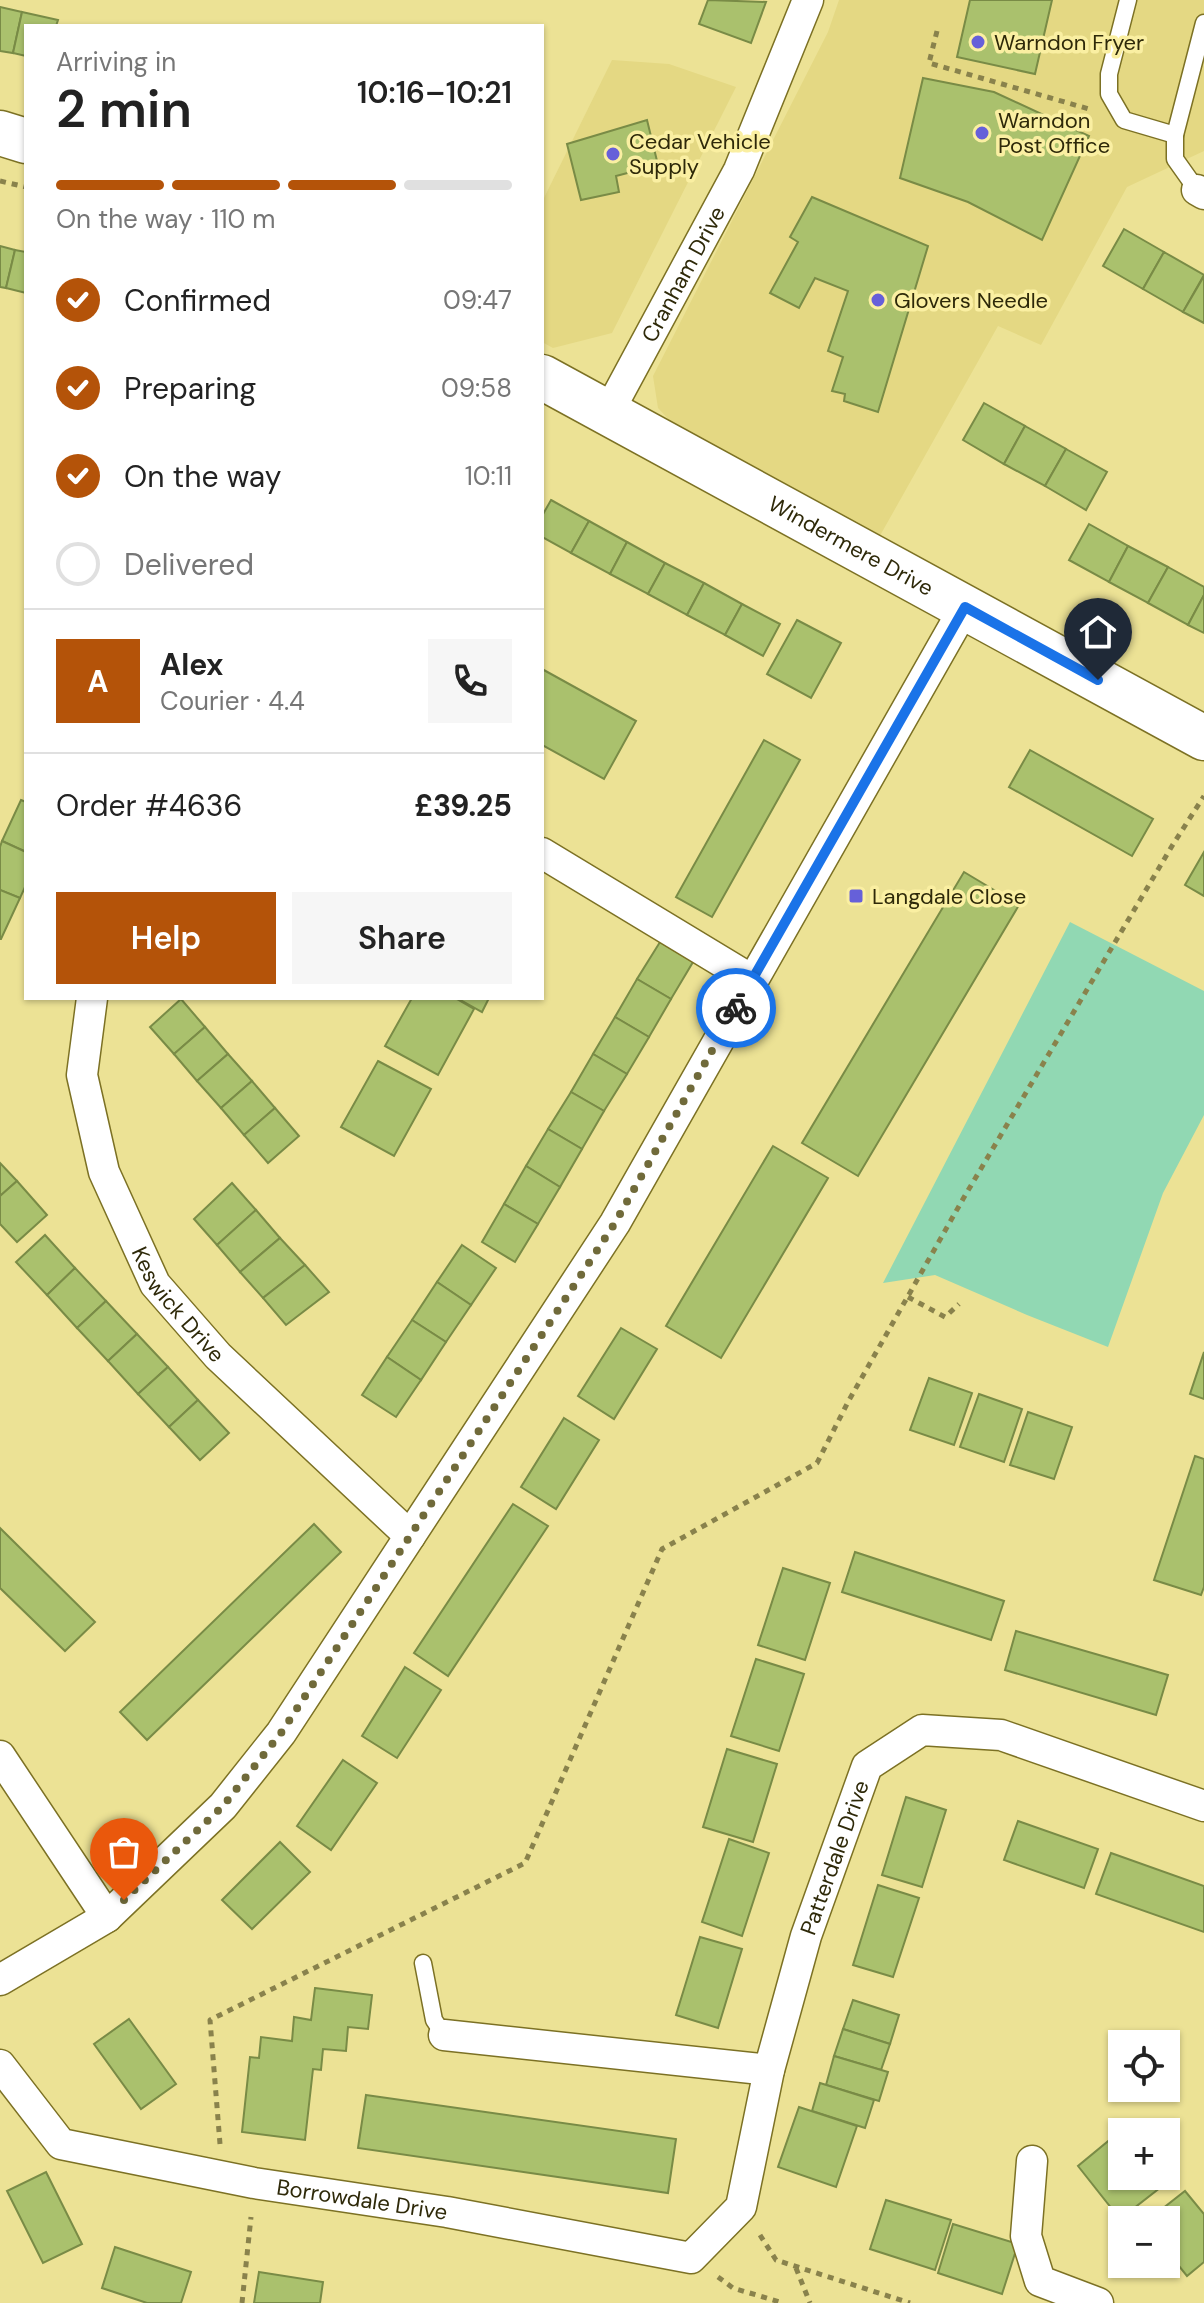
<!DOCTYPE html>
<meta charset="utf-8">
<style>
:root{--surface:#fff;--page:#f6f6f6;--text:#222;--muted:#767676;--line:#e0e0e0;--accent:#b45309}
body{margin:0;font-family:"DM Sans",sans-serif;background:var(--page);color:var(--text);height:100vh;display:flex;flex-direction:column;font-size:30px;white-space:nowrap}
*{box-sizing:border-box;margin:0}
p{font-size:26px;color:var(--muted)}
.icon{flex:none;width:44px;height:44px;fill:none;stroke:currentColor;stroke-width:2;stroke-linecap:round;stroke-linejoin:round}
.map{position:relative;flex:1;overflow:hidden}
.side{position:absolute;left:24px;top:24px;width:520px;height:976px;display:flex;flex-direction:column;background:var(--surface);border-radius:0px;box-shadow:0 2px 6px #0004}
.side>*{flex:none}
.fabs{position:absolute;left:1108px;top:2030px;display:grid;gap:16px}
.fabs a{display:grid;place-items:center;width:72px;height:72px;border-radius:0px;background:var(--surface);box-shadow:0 2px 6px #0004;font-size:40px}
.pin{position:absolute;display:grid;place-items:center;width:68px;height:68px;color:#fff;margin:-82px -34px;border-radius:50% 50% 50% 0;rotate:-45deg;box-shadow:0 0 8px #0007}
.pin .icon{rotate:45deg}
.courier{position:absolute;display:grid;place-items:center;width:80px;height:80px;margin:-40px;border:6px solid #1a73e8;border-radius:50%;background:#fff;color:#222;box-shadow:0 2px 10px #0007}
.head em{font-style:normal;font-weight:600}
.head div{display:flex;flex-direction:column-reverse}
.head{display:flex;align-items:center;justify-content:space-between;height:136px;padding:0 32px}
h1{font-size:52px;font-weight:600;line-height:60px}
.bar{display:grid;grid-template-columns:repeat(4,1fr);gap:12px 8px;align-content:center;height:96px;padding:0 32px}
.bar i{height:10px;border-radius:6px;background:var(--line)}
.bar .current{background:var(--accent)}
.bar p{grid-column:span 4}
.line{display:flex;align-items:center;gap:20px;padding:0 32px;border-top:2px solid var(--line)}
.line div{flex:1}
.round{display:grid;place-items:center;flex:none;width:84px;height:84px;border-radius:0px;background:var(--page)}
ol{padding:0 32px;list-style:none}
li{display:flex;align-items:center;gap:24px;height:88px}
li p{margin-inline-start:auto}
li .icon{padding:8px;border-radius:50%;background:var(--accent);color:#fff;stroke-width:4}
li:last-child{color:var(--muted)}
li i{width:44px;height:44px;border:4px solid var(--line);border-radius:50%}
.cta{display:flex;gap:16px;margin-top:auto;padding:16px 32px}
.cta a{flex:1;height:92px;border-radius:0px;background:var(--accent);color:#fff;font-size:32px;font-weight:600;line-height:92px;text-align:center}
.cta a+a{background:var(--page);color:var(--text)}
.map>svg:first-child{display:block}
</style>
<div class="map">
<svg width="1204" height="2303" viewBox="0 0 1204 2303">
<rect width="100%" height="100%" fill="#ece295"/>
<g fill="#e4d883">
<polygon points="839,0 1204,0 1204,151 1127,187 1041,345 998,326 877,541 688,440 658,408 653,376 828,32"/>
<polygon points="612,60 669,64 736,87 612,333 553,348 542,342 542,202"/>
</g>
<polygon fill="#91d8b3" points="1070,922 1204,991 1204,1115 1163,1193 1108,1347 1027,1315 935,1275 883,1283"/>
<g fill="#aac16d" stroke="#798b46" stroke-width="2">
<polygon points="708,0 766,2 751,43 699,24"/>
<polygon points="970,0 1052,0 1035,74 957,57"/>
<polygon points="0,7 22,12 13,53 0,51"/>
<polygon points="22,12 58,20 56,26 26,26 26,56 13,53"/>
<polygon points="923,78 994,92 1089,136 1042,240 968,202 900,178"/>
<polygon points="647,120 658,165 616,176 619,192 581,200 567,144"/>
<polygon points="812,197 928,246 878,412 844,401 845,394 832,391 843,357 828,351 848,291 815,278 799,308 770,293 798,242 790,237"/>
<polygon points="1124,229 1164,252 1143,289 1103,266"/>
<polygon points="0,246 15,250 6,288 0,287"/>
<polygon points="15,250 26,252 26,293 6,288"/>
<polygon points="1164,252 1204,275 1183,312 1143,289"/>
<polygon points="1204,276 1204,323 1183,312"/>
<polygon points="984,403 1025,426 1004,464 963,440"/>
<polygon points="1025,426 1066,449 1045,486 1004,464"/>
<polygon points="1066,449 1107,472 1086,510 1045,486"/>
<polygon points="551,500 589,521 571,553 542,537 542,516"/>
<polygon points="589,521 627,542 610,574 571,553"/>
<polygon points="1089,524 1128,546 1109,582 1069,560"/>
<polygon points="627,542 665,563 648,594 610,574"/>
<polygon points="1128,546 1168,567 1148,603 1109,582"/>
<polygon points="665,563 704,583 687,615 648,594"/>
<polygon points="1168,567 1204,587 1204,595 1188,625 1148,603"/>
<polygon points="704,583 742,604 725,635 687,615"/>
<polygon points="1204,595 1204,633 1188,625"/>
<polygon points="742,604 780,624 763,656 725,635"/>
<polygon points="797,620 841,643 811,698 767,674"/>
<polygon points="542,669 636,721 604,779 542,745"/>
<polygon points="764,740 800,760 712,917 676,897"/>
<polygon points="1030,750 1153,819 1132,856 1009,787"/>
<polygon points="21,800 26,802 26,852 2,841"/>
<polygon points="2,841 26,852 26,885 20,898 0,890 0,847"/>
<polygon points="1204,852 1204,896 1185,885"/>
<polygon points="964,872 1019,905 858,1176 802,1143"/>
<polygon points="0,890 20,898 1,939 0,939"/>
<polygon points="660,942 693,962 671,999 637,979"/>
<polygon points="637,979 671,999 649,1037 615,1017"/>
<polygon points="412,998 455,998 474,1009 438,1075 385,1046"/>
<polygon points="457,998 489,998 482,1012"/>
<polygon points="181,999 205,1027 174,1054 150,1027"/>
<polygon points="615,1017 649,1037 627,1074 593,1054"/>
<polygon points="205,1027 228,1054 197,1081 174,1054"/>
<polygon points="228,1054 252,1081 221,1108 197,1081"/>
<polygon points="593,1054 627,1074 604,1111 571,1092"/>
<polygon points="378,1061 431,1089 394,1156 341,1127"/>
<polygon points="252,1081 275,1108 244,1135 221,1108"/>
<polygon points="571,1092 604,1111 582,1149 548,1129"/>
<polygon points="275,1108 299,1136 268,1163 244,1135"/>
<polygon points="548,1129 582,1149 560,1187 526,1166"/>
<polygon points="773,1146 828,1178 721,1358 666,1326"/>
<polygon points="0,1163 17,1181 0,1196"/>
<polygon points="526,1166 560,1187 538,1224 504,1204"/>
<polygon points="17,1181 47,1215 17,1242 0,1224 0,1196"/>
<polygon points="232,1183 256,1210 217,1245 194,1219"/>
<polygon points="504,1204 538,1224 515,1262 482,1242"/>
<polygon points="256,1210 280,1238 240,1272 217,1245"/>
<polygon points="45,1235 75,1268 47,1295 16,1262"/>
<polygon points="280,1238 305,1265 263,1298 240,1272"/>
<polygon points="462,1245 496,1268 471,1305 437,1282"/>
<polygon points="305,1265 329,1292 286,1325 263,1298"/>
<polygon points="75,1268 106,1301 77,1328 47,1295"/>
<polygon points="437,1282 471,1305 446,1342 412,1320"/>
<polygon points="106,1301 137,1334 108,1361 77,1328"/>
<polygon points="412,1320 446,1342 421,1380 387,1357"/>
<polygon points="621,1328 657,1349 614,1419 578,1396"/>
<polygon points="137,1334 168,1367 138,1394 108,1361"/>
<polygon points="1204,1352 1204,1399 1190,1394"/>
<polygon points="387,1357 421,1380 396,1417 362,1395"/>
<polygon points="168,1367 198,1400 169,1427 138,1394"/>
<polygon points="929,1378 972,1393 954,1445 910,1430"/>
<polygon points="979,1394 1022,1409 1004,1462 960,1447"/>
<polygon points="198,1400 229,1433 200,1460 169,1427"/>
<polygon points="1028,1412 1072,1427 1054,1479 1010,1465"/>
<polygon points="564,1418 599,1440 556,1509 521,1487"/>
<polygon points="1195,1456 1204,1459 1204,1587 1201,1595 1154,1580"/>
<polygon points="513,1504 548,1526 448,1676 414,1653"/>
<polygon points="314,1524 341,1552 147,1740 120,1712"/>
<polygon points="0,1528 95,1622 65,1651 0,1588"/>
<polygon points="855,1552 1004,1601 991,1640 842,1592"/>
<polygon points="783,1568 830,1583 805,1660 758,1645"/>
<polygon points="1016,1631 1168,1675 1156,1715 1005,1670"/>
<polygon points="756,1659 804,1674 779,1751 731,1736"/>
<polygon points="405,1667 441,1690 397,1758 362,1736"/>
<polygon points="727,1749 777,1764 753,1842 703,1827"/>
<polygon points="343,1760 377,1783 331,1850 297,1826"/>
<polygon points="906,1797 946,1810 922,1887 882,1875"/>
<polygon points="1018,1821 1098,1849 1084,1888 1004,1860"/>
<polygon points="729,1839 769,1853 742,1936 702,1922"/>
<polygon points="280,1842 310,1872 252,1929 222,1900"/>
<polygon points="1111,1853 1204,1886 1204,1932 1096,1894"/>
<polygon points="878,1885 919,1898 893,1977 853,1965"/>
<polygon points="700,1937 742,1949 718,2028 676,2015"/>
<polygon points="315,1988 372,1995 368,2029 348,2027 346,2051 323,2049 321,2070 313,2069 305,2140 242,2132 250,2057 259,2058 261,2037 292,2041 294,2017 311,2020"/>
<polygon points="853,2000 899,2015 890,2044 843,2029"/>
<polygon points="129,2019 176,2084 141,2109 94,2044"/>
<polygon points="843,2029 890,2044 881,2070 834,2056"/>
<polygon points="834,2056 888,2072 879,2101 826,2085"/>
<polygon points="820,2083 874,2100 865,2128 812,2111"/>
<polygon points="366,2095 676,2139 668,2193 358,2148"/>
<polygon points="799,2107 857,2126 836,2187 778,2167"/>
<polygon points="1118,2133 1122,2138 1122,2176 1152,2176 1161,2187 1120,2219 1078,2166"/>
<polygon points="46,2172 82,2244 43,2263 7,2191"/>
<polygon points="1185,2191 1204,2214 1204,2262 1187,2276 1166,2250 1166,2220 1148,2220"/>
<polygon points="886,2200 951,2220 935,2270 870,2249"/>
<polygon points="953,2224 1018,2244 1002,2294 938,2273"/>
<polygon points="115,2247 191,2272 181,2303 147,2303 102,2288"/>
<polygon points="259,2272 323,2282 320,2303 254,2303"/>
</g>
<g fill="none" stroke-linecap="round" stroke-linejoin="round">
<g stroke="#7c7124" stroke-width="19">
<g id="lane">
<polyline points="1128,0 1109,74 1109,94 1124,120 1175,135"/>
<polyline points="1197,190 1175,159 1175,135 1204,23"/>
<polyline points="423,1963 434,2020 444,2035"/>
</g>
</g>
<g stroke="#7c7124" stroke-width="33">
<g id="street">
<polyline points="1197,190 1204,194"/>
<path id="s1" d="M608,413l131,-243 69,-170"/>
<polyline points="542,853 752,980"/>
<path id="s2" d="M92,998l-10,77 22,97 51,112 63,72 192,180"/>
<polyline points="0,1756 107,1917"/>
<polyline points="0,1980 107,1917 223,1806 281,1733 615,1223 965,607"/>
<polyline points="444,2035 769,2070"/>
<path id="s3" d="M0,2065l61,79 193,39 193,29 244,46 50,-51 28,-137 37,-134 61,-170 55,-36 79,5 203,71"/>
<polyline points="1032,2161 1026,2236 1040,2281 1098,2303"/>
</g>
</g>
<g stroke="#7c7124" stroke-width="47">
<g id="secondary">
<polyline points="0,133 26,141"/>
<path id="s4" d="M542,377l662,361"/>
</g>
</g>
<g stroke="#89824c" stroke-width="5" stroke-dasharray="6 6" stroke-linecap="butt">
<polyline points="937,31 929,63 1089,109"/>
<polyline points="0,181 26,187"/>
<polyline points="908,1297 945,1317 959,1304"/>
<polyline points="220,2144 210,2020 525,1863 662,1549 817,1463 848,1402 963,1199 1172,846 1204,796"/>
<polyline points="760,2235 776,2260 910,2303"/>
<polyline points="796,2268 810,2303"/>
<polyline points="718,2277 733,2288 783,2303"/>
<polyline points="242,2303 251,2217"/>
</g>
<use href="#lane" stroke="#fff" stroke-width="16"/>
<use href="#street" stroke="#fff" stroke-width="30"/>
<use href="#secondary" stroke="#fff" stroke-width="44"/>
</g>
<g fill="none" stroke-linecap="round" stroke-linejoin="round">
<polyline stroke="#706a3a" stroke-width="8" stroke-dasharray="0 14.4" points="124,1900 223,1806 281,1733 615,1223 736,1008"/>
<polyline stroke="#1a73e8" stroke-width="10" points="736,1008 965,607 1098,680"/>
</g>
<g fill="#6660d9" stroke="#faefa2" stroke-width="3">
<circle cx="978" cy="42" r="8"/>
<circle cx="982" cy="133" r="8"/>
<circle cx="613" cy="154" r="8"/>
<circle cx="878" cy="300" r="8"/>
<rect x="848" y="888" width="16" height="16" rx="4"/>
</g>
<g text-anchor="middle" stroke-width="7" stroke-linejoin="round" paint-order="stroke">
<g font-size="22" fill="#2e2909" stroke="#faefa2" text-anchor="start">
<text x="994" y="50">Warndon Fryer</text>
<text x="998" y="128">Warndon<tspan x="998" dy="25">Post Office</tspan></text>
<text x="629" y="149">Cedar Vehicle<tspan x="629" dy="25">Supply</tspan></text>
<text x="894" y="308">Glovers Needle</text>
<text x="872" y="904">Langdale Close</text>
</g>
<g font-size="22" fill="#2e2909" stroke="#faefa2">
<text dy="8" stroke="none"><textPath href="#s1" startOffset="158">Cranham Drive</textPath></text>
<text dy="8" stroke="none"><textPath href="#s4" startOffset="352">Windermere Drive</textPath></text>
<text dy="8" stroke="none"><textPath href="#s2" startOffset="330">Keswick Drive</textPath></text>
<text dy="8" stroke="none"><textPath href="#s3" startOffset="1174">Patterdale Drive</textPath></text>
<text dy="8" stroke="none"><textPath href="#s3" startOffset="406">Borrowdale Drive</textPath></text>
</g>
</g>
</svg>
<div class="fabs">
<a><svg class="icon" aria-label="locate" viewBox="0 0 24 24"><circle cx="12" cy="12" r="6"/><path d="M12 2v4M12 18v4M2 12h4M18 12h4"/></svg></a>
<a>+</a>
<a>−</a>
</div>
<div class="pin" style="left:124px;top:1900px;background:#ea580c"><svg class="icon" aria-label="bag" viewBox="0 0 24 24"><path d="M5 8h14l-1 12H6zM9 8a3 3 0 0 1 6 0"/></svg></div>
<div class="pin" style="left:1098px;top:680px;background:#1f2937"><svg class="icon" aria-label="home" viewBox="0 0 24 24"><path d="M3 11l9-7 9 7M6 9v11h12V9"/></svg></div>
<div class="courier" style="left:736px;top:1008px"><svg class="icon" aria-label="bike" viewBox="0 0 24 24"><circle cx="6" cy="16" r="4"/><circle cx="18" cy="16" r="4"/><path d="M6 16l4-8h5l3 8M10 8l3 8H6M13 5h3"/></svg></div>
<section class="side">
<div class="head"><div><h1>2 min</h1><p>Arriving in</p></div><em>10:16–10:21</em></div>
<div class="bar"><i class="current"></i><i class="current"></i><i class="current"></i><i></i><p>On the way · 110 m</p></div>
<ol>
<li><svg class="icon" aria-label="check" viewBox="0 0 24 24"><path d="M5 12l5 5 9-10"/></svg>Confirmed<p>09:47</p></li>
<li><svg class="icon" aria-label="check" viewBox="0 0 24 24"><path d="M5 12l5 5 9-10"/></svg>Preparing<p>09:58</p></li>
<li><svg class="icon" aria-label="check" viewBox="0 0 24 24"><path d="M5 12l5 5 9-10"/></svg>On the way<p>10:11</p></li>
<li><i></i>Delivered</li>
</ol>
<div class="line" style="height:144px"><b class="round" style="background:var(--accent);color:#fff">A</b><div><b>Alex</b><p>Courier · 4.4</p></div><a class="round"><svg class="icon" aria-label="phone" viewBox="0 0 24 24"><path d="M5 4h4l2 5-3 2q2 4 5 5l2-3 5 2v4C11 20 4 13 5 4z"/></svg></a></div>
<div class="line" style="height:104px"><div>Order #4636</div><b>£39.25</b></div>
<div class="cta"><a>Help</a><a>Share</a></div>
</section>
</div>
